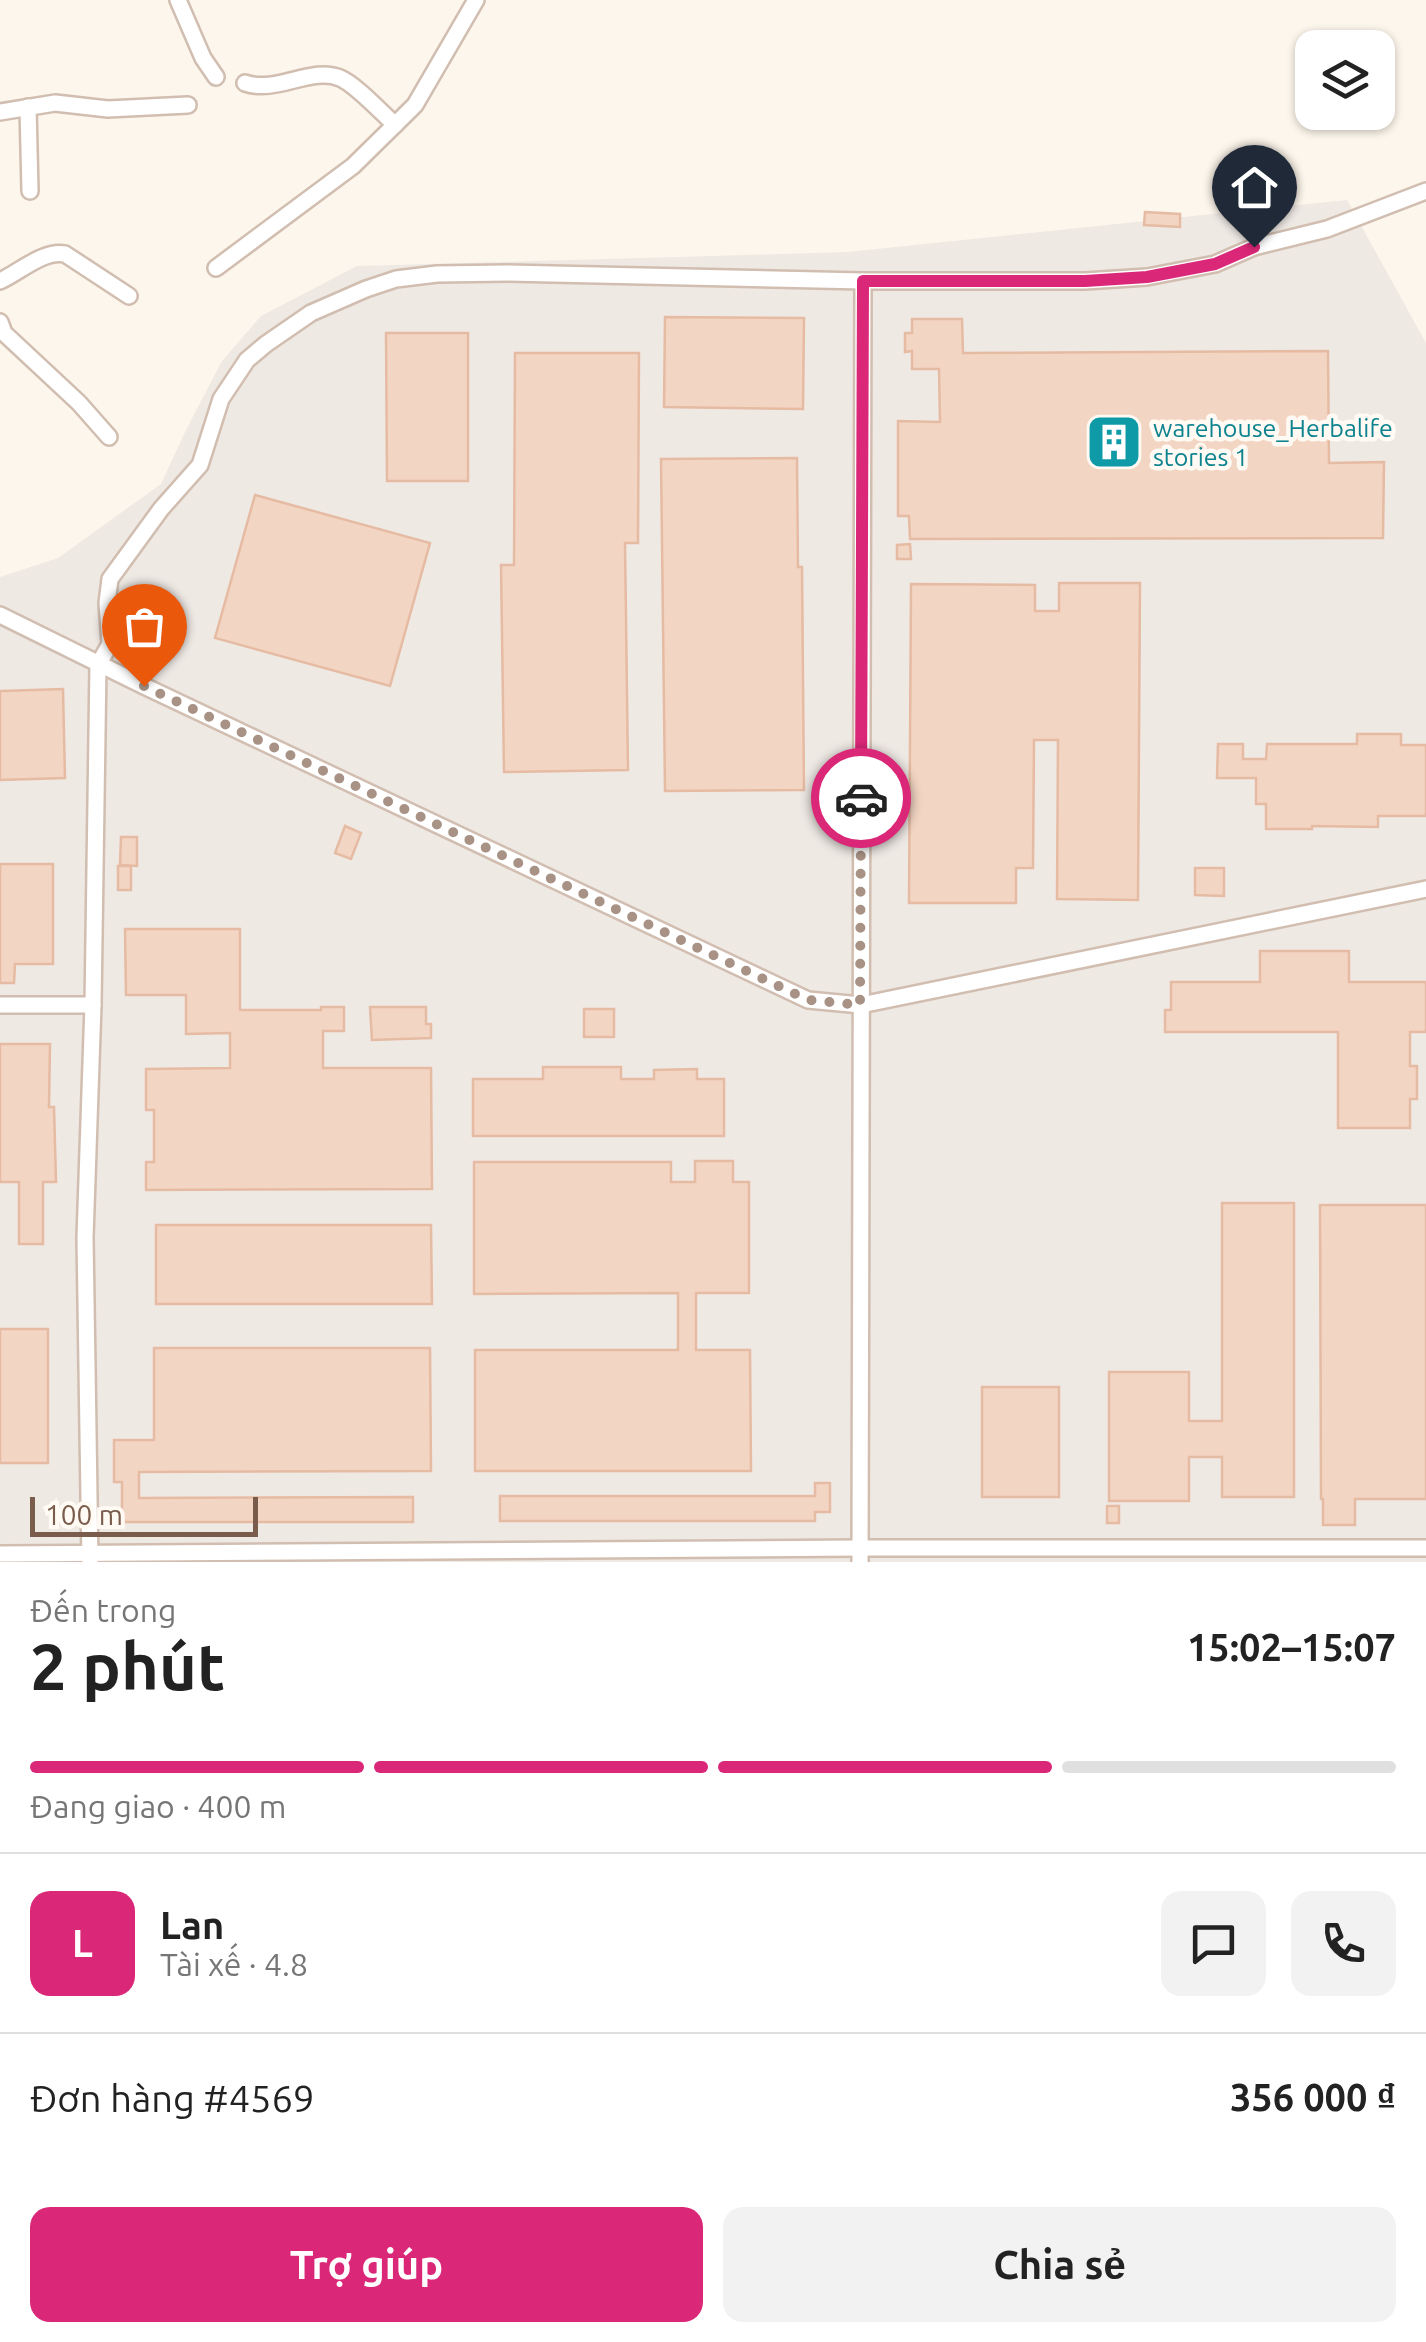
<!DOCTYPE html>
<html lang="vi">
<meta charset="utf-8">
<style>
:root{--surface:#fff;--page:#f2f2f2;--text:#222;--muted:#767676;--line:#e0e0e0;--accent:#db2777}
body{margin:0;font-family:Ubuntu,sans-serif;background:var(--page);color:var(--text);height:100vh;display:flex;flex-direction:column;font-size:38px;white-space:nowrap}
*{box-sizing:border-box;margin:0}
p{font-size:32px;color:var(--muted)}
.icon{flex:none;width:55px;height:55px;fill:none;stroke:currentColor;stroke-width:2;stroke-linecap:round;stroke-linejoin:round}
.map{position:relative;height:1562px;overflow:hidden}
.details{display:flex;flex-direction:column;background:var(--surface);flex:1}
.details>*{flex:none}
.controls{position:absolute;left:1295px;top:30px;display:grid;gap:20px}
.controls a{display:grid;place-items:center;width:100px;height:100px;border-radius:20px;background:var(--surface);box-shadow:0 2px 8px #0004;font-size:50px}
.scale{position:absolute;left:30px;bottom:25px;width:228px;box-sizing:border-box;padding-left:10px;border:5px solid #7a5c4d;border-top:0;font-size:28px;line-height:35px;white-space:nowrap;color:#7a5c4d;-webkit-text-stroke:8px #fffaf3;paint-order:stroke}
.pin{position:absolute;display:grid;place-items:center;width:85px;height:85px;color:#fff;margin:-102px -42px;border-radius:50% 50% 50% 0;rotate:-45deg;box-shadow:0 0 10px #0007}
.pin .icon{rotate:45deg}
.courier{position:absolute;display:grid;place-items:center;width:100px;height:100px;margin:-50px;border:8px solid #db2777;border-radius:50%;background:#fff;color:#222;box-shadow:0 2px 12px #0007}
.overview em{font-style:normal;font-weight:700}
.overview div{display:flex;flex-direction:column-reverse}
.overview{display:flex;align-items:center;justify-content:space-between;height:170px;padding:0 30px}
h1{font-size:65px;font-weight:700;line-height:75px}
.bar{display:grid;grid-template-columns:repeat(4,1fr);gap:15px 10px;align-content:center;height:120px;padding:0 30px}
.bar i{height:12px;border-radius:8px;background:var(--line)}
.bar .active{background:var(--accent)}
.bar p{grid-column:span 4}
.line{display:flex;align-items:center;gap:25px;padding:0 30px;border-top:2px solid var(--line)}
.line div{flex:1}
.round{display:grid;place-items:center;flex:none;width:105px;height:105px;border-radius:20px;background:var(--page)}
.action{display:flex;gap:20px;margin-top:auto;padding:20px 30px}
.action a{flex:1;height:115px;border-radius:20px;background:var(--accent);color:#fff;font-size:40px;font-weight:700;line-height:115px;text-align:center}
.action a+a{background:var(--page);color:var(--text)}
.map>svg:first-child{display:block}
</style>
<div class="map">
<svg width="1426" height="1562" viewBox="0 0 1426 1562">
<rect width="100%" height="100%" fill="#fdf6ec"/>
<polygon fill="#efe9e4" points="1347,200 1426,343 1426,1562 0,1562 0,577 58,558 161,484 186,430 222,361 261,316 357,266 848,252"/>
<g fill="#f3d5c3" stroke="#e6bba3" stroke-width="2.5">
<polygon points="1145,212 1180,214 1180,227 1144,225"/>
<polygon points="665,317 804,318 803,409 664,407"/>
<polygon points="912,319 962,319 963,353 1328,351 1329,463 1384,462 1383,538 910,539 909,516 898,516 898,421 940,422 939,369 912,369 912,351 905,352 905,333 912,333"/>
<polygon points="386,333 468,333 468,481 387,481"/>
<polygon points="515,353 639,353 638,543 625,543 628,770 504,772 501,565 514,565"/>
<polygon points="797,458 798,567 802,567 804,790 665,791 661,459"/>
<polygon points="255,495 430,543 390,686 215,638"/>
<polygon points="910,544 911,559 897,559 897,545"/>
<polygon points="1059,583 1140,583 1138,900 1057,899 1058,740 1034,740 1033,868 1016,868 1016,903 909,903 911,584 1035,585 1035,611 1059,611"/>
<polygon points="63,689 65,778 0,780 0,691"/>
<polygon points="1357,734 1401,734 1401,745 1426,745 1426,816 1378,816 1378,827 1312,826 1312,829 1266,829 1266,804 1256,804 1256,778 1217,778 1218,744 1243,744 1243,759 1266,759 1267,744 1357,744"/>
<polygon points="345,826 361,833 351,859 335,853"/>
<polygon points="121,837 137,837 137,866 120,865"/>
<polygon points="0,864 53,864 53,964 15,964 14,983 0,983"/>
<rect x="118" y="866" width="13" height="24"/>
<polygon points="1195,868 1224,868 1224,896 1195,895"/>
<polygon points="125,929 240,929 240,1010 321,1010 321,1007 344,1007 344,1031 323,1031 323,1068 431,1068 432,1189 146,1190 146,1162 154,1162 154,1110 146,1110 146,1069 230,1068 230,1033 186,1034 186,995 126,995"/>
<polygon points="1260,951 1349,951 1349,982 1426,982 1426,1032 1410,1032 1410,1066 1417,1066 1417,1099 1410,1099 1410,1128 1338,1128 1338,1032 1165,1032 1165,1010 1171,1010 1171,982 1260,982"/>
<polygon points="370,1007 426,1007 426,1024 431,1024 431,1038 372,1040"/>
<rect x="584" y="1009" width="30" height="28"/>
<polygon points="0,1044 50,1044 49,1107 54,1107 56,1182 43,1182 43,1244 19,1244 19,1182 0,1182"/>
<polygon points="543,1067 621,1067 621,1079 654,1079 654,1070 697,1069 697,1079 724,1079 724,1136 473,1136 473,1079 543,1079"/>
<polygon points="695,1161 733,1161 733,1182 749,1182 749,1293 696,1293 696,1350 750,1350 751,1471 475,1471 475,1350 678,1350 678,1293 474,1294 474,1162 671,1162 671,1182 695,1182"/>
<polygon points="1222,1203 1294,1203 1294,1497 1222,1497 1222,1457 1189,1457 1189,1501 1109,1501 1109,1372 1189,1372 1189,1421 1222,1421"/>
<polygon points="1320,1205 1426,1205 1426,1499 1355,1499 1355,1525 1323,1525 1323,1499 1321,1499"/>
<polygon points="156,1225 431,1225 432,1304 156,1304"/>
<rect x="0" y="1329" width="48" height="134"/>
<polygon points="154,1348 430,1348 431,1471 139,1472 139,1498 413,1497 413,1522 122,1522 122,1482 114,1482 114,1440 154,1440"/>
<rect x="982" y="1387" width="77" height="110"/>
<polygon points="815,1483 830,1483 830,1512 815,1512 815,1521 500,1521 500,1496 815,1496"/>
<rect x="1107" y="1506" width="12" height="17"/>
</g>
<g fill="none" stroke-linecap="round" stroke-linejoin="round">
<g stroke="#d1beb0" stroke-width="20">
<g id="minor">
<polyline points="178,0 203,58 216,77"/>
<path d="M245,83c31,11 67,-17 95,-5 15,6 42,35 55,47"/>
<polyline points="28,107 30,191"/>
<polyline points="0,112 55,103 108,109 188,105"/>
<polyline points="216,268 353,166 415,105 476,0"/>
<path d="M0,281c20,-9 43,-31 65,-27l64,42"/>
<polyline points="0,322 4,333 79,403 109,437"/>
<polyline points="0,615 144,686 808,1000 861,1005 1426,889"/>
<polyline points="0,1005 93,1005"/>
<polyline points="0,1554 860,1548 1426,1548"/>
<polyline points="90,1562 85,1237 93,1005 98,665 110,644 107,603 110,579 161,509 200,465 221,399 247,360 266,344 311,313 366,289 396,279 437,274 508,273 863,281 1085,281 1147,277 1215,264 1254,247 1327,229 1426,191"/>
<polyline points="860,1562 863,281"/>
</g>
</g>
<use href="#minor" stroke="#fff" stroke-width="15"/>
</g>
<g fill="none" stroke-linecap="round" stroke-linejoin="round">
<polyline stroke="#a89285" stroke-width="10" stroke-dasharray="0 18" points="144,686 808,1000 860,1005 861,798"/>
<polyline stroke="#db2777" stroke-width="12" points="861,798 863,281 1085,281 1147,277 1215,264 1254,247"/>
</g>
<defs>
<g id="building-square" transform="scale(2.875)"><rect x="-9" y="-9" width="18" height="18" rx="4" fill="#0f9aa8" stroke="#fffaf3"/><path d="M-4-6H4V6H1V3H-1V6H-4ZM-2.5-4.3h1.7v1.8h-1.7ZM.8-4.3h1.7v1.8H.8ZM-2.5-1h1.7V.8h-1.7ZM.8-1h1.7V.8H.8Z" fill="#fff"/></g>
</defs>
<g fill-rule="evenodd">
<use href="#building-square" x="1114" y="442"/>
</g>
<g text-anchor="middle" stroke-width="9" stroke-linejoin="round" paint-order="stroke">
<g font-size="25" fill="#0d838f" stroke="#fffaf3" text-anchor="start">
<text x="1153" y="437">warehouse_Herbalife<tspan x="1153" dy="29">stories 1</tspan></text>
</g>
</g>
</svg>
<div class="controls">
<a><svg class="icon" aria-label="layers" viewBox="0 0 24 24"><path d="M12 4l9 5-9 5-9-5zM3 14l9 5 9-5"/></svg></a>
</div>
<div class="scale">100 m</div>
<div class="pin" style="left:144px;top:686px;background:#ea580c"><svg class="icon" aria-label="bag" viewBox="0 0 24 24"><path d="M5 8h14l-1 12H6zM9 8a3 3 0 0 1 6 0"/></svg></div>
<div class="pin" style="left:1254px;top:247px;background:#1f2937"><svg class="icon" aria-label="home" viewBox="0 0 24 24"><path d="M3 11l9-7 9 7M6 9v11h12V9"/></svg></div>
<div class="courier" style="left:861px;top:798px"><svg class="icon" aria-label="car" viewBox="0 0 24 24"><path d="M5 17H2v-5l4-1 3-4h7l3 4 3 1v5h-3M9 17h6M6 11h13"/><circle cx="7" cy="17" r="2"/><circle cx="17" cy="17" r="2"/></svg></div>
</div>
<section class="details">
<div class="overview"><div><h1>2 phút</h1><p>Đến trong</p></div><em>15:02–15:07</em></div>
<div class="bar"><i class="active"></i><i class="active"></i><i class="active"></i><i></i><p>Đang giao · 400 m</p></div>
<div class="line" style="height:180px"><b class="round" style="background:var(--accent);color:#fff">L</b><div><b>Lan</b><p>Tài xế · 4.8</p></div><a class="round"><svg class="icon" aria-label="chat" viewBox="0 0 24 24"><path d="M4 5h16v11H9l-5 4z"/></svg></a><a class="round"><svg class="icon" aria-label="phone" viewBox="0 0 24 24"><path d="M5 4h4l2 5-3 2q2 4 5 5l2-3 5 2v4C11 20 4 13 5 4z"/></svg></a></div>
<div class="line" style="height:130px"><div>Đơn hàng #4569</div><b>356 000 ₫</b></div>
<div class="action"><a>Trợ giúp</a><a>Chia sẻ</a></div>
</section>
